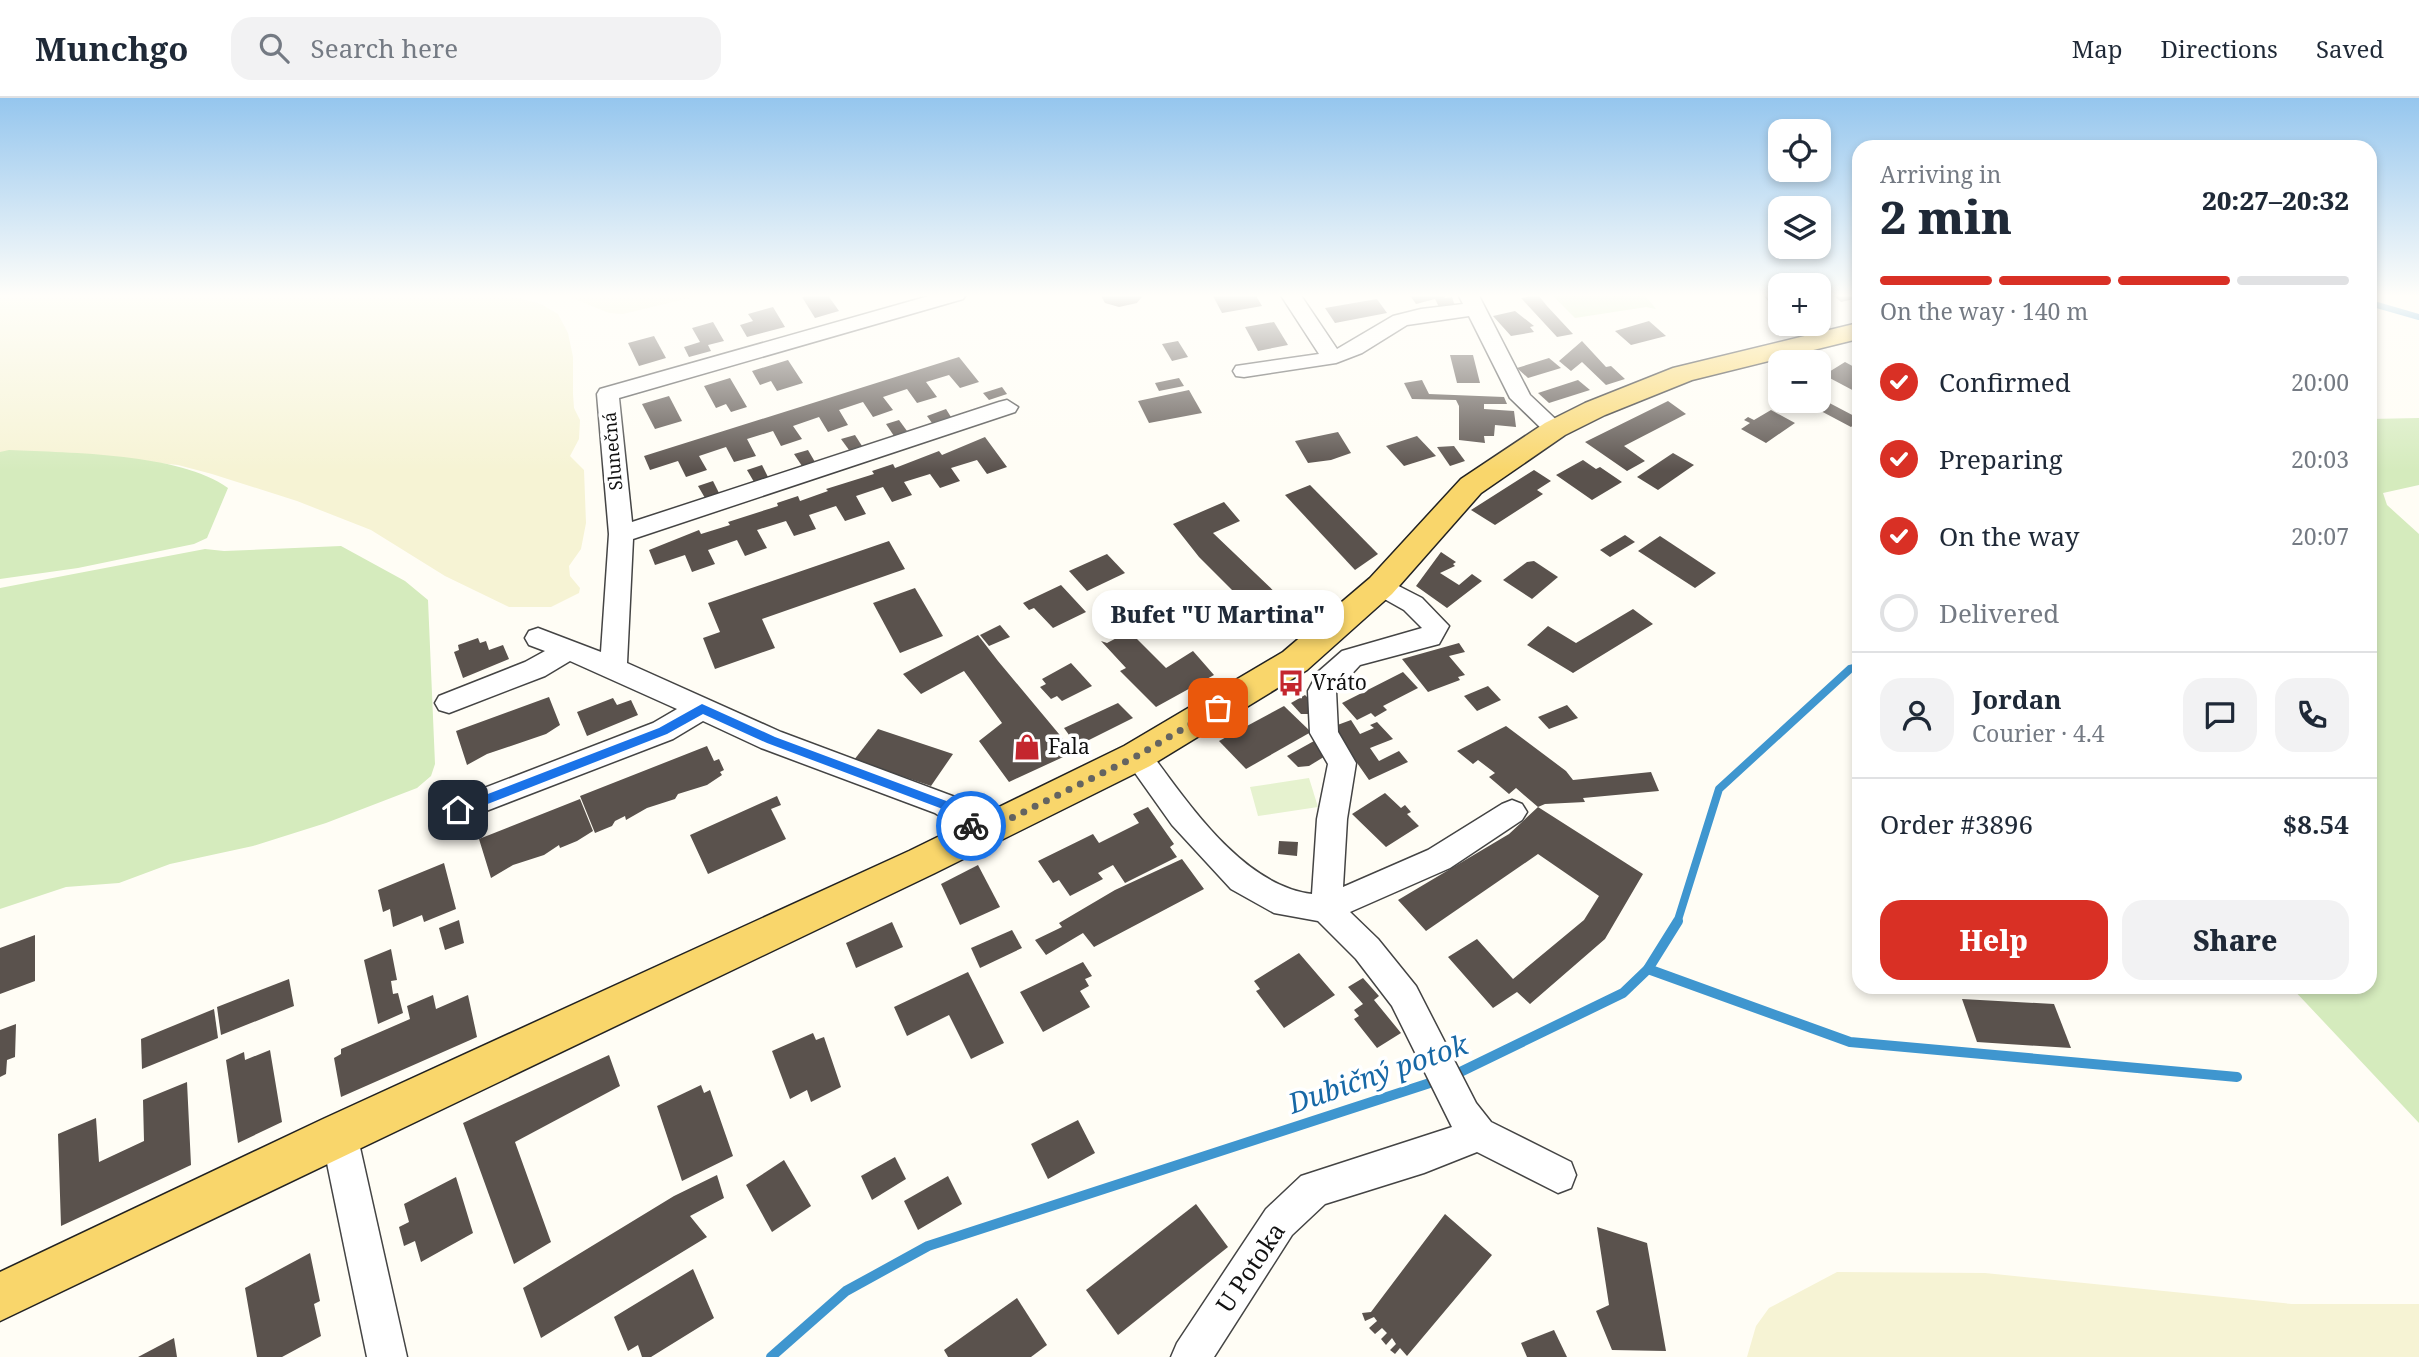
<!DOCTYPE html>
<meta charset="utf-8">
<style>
:root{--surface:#fff;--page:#f2f2f3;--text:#1f2937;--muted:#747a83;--line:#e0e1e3;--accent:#d93025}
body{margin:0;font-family:"Noto Serif",serif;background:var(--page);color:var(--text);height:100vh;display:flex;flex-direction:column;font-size:26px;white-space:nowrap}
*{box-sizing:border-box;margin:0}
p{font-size:23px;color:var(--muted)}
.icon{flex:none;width:38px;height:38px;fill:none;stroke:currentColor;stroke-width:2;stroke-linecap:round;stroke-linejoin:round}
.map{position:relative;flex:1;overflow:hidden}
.sheet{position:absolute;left:1852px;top:42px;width:525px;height:854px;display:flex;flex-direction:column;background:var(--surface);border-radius:21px;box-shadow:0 4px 10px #0003}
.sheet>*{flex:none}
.controls{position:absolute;left:1768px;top:21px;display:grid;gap:14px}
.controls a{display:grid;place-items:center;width:63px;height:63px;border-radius:14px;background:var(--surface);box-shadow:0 4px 10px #0003;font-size:35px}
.pin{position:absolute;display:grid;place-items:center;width:60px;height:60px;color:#fff;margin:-30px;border-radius:14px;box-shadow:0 4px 10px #0006}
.courier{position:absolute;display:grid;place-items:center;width:70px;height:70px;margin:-35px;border:5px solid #1a73e8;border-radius:50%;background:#fff;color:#222;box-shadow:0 2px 9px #0007}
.bubble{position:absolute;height:49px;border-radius:21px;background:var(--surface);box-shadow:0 4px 10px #0003;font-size:23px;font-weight:800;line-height:49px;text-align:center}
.head em{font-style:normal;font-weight:800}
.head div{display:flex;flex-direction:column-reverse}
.head{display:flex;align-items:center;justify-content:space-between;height:119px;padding:0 28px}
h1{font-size:46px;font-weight:800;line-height:52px}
.bar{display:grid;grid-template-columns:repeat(4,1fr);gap:10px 7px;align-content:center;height:84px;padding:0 28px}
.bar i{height:9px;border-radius:5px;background:var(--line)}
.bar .current{background:var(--accent)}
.bar p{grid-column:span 4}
.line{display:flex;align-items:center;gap:18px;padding:0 28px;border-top:2px solid var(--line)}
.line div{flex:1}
.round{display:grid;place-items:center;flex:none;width:74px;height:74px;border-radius:21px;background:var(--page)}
ol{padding:0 28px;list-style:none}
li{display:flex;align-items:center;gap:21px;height:77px}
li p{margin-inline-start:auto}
li .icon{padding:7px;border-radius:50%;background:var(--accent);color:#fff;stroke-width:4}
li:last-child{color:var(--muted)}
li i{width:38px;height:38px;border:4px solid var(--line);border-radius:50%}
.cta{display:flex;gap:14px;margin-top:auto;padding:14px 28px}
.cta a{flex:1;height:80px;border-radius:21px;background:var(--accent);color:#fff;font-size:28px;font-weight:800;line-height:80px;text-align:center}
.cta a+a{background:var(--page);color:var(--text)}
header{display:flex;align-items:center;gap:42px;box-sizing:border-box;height:98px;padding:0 35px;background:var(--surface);border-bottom:2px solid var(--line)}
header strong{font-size:33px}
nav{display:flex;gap:38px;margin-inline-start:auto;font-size:24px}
.search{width:490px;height:63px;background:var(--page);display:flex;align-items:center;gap:18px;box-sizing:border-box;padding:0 24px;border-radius:21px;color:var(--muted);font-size:26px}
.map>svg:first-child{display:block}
</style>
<header>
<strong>Munchgo</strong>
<div class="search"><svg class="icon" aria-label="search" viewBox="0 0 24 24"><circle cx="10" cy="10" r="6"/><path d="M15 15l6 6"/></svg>Search here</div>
<nav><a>Map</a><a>Directions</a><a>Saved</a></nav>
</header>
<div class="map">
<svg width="2419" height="1259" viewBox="0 0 2419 1259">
<rect width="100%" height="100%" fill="#fffdf5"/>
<g fill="#f6f3d4">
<polygon points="0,196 504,196 541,206 558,216 568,235 573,259 573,296 574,310 580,322 579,341 570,358 584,372 586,425 581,451 569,468 570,478 580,490 579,495 551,509 509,509 445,478 371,432 297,403 212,376 178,367 45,354 0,354"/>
<polygon points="562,196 706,196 623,216 609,215"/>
<polygon points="1837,1174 1985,1175 2292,1206 2419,1206 2419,1259 1747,1259 1756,1228 1769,1210"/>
</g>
<g fill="#d5ebbd">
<polygon points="1551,196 1644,196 1656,211 1646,209 1575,220"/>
<polygon points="2419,320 2419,387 2383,395 2387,407 2419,436 2419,1025 2291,889 2370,889 2370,321"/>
<path d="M9,352c62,3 171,3 219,38l-21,50 -13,6 -116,24 -78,11v-127z"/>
<polygon points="341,448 405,483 428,502 435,666 431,678 417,690 326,725 253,748 170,766 119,785 66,789 0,811 0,490 205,451 224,453"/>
</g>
<polygon fill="#e6f2cf" points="1309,680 1318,709 1258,718 1250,689"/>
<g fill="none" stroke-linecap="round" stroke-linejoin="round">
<polyline stroke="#3f96cf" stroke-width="6" points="2370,205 2419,219"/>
<polyline stroke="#3f96cf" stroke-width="8" points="1677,825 1719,691 1850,571 1858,569"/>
<g stroke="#3f96cf" stroke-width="10">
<polyline points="1648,871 1850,944 2237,979"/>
<polyline points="1452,978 1623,895 1648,871 1678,823"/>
<polyline points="771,1259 846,1193 928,1148 1439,982"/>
</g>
</g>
<g fill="#5a524d">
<polygon points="813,196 827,196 839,213 815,220 802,199"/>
<polygon points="1100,196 1144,196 1137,205 1119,209 1105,205"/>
<polygon points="1223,196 1255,196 1262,208 1222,215 1213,198"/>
<polygon points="1409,196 1444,196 1445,200 1452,199 1455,208 1439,209 1435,201 1416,206"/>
<polygon points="1832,196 1858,196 1858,200 1841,204"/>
<polygon points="1538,197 1547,208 1573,236 1557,239 1521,200"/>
<polygon points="1377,201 1387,215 1335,225 1325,210"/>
<polygon points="773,209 785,229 747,239 740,227 753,223 748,216"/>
<polygon points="1515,213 1534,228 1530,229 1534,234 1511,238 1493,218"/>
<polygon points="1649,223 1666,238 1631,247 1615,233"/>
<polygon points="713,224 724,243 708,247 711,253 689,259 684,249 700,244 692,230"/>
<polygon points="1274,224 1288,247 1258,253 1245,229"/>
<polygon points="654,238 666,260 639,268 628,245"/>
<polygon points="1178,243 1188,259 1172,263 1162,246"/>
<polygon points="1582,243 1606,269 1611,268 1625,281 1606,287 1582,264 1571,273 1559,263"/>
<polygon points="1450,257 1473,257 1480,285 1457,285"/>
<polygon points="959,259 979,284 960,290 949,277 926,284 937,299 917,305 907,291 883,299 893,312 873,319 863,304 839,312 848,327 828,334 819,319 793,328 802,341 781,348 773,333 747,341 756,358 734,364 726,349 699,358 707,372 686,379 678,363 650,372 644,358"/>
<polygon points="1549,260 1561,270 1528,280 1517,270"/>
<polygon points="788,262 803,285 777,293 771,283 760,287 752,273"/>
<polygon points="1845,264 1858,271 1858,295 1824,277"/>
<polygon points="730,280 747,309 731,314 726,306 716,310 704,288"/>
<polygon points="1179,280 1184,288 1159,293 1155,285"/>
<polygon points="1422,282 1429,296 1504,299 1507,306 1484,306 1484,311 1514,313 1516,329 1495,327 1494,338 1484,338 1485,345 1459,342 1459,308 1456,302 1412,301 1404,285"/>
<polygon points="1578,282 1590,292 1549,305 1538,295"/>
<polygon points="1002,289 1007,296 989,302 983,295"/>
<polygon points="1189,292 1202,315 1149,325 1138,303"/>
<polygon points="669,298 682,323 655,331 642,306"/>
<polygon points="1818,299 1858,320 1858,323 1851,329 1802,303 1818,303"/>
<polygon points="1668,303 1686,316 1624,348 1645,363 1627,373 1585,344"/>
<polygon points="946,311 951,319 932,325 927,318"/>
<polygon points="1771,312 1795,325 1766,345 1741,331 1750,325 1744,322 1748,319 1754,322"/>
<polygon points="899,322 907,333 894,338 886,326"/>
<polygon points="1338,334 1351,355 1331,362 1308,365 1295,343"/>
<polygon points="855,337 862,348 849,352 841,341"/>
<polygon points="1417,338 1436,358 1404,368 1386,348"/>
<polygon points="985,339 1007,369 987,376 977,362 951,370 960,383 940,390 930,376 904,384 912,397 892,404 883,389 856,398 866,416 845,423 836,408 809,417 816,431 794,438 786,423 757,432 767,450 745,458 737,442 708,452 715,466 692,474 685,457 655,467 649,452 699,432 701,436 730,427 728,424 778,408 777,405 798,398 800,403 828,393 826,391 874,376 872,373 893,366 895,370 939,353 942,357"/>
<polygon points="1454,348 1465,363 1450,368 1437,349"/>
<polygon points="808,352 815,364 802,368 794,356"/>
<polygon points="1673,355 1694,367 1658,392 1637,379"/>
<polygon points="1583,362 1596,371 1600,369 1622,384 1592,402 1556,377"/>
<polygon points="762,367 768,379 754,384 747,372"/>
<polygon points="1534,372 1551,383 1537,392 1543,396 1495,427 1471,412"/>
<polygon points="713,383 719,395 705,400 698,388"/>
<polygon points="1310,387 1378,456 1355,472 1285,397"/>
<polygon points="1224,404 1240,423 1213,435 1302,520 1276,536 1199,459 1173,426"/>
<polygon points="1625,437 1635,444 1610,459 1600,452"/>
<polygon points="1660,438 1716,475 1695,490 1638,453"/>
<polygon points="889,443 905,471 762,521 775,550 715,571 703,540 720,534 708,505"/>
<polygon points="1441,454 1456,464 1453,466 1455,468 1440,475 1459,487 1472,476 1482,483 1447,510 1416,488"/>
<polygon points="1107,456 1125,475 1087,493 1069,473"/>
<polygon points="1534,463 1558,479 1532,501 1503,482 1527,464"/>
<polygon points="1061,487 1086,514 1053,530 1034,510 1029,512 1023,505"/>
<polygon points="915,490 943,538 900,555 873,505"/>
<polygon points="1633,511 1653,526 1573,575 1527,547 1548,528 1576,545"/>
<polygon points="1159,515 1168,524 1135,539 1166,570 1193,553 1214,577 1156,609 1120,573 1126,570 1101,543 1107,545 1130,533 1125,531"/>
<polygon points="1000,527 1010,539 989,548 980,537"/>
<polygon points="978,537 998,563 1074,654 1009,684 979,643 1002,625 964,573 921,596 903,576"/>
<polygon points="478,540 480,545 486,543 489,552 503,547 509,561 463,580 454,554 459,552 458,547"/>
<polygon points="1459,545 1465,554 1449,558 1465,577 1458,579 1460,582 1428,594 1402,561"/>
<polygon points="1071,565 1092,588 1062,603 1057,598 1051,601 1040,589 1046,586 1042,581"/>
<polygon points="1403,574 1418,590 1383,608 1387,612 1375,619 1371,615 1357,622 1342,605"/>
<polygon points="1488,588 1501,602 1477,613 1464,598"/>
<polygon points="1305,597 1316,608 1309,616 1301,616 1291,605"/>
<polygon points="549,599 560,627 546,636 487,656 467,667 456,633"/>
<polygon points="613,600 617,607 631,602 638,617 587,638 577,614"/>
<polygon points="1118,605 1133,620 1077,648 1064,630"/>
<polygon points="1567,607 1578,620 1549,631 1538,619"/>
<polygon points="1284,608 1311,634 1246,671 1219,643"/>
<polygon points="1351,622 1360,636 1374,630 1370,627 1377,624 1393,641 1370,650 1379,663 1399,653 1408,664 1369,682 1332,629"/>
<polygon points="1506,628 1566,673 1573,682 1651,674 1659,693 1583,700 1585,704 1545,706 1538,709 1643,776 1605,841 1530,906 1517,894 1493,910 1448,859 1477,841 1513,881 1584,822 1599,798 1538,756 1426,833 1398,802 1509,736 1538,709 1516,690 1509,696 1489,679 1495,675 1478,662 1473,666 1457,653"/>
<polygon points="878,631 953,656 931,688 854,662"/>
<polygon points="1314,643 1327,657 1309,668 1298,669 1287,658"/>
<polygon points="707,648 714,663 719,661 724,672 720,674 722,677 707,687 678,696 675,701 647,710 626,722 625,718 615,723 612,728 595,735 580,698"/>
<polygon points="1385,695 1401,710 1405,707 1411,714 1407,716 1419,728 1386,749 1352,716"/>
<polygon points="777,698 781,707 771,711 786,741 708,776 690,737"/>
<polygon points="580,701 593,733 577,743 560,750 559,747 544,757 513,767 491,780 479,741"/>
<polygon points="1148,709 1174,746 1170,749 1177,759 1125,785 1113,767 1098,775 1103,781 1070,798 1059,782 1053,785 1038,763 1093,736 1099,745 1139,725 1133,716"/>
<polygon points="1279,743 1298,744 1297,758 1278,756"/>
<polygon points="1182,761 1204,791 1094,849 1083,835 1046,857 1035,842 1062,829 1059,825 1115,792"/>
<polygon points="444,765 456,811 424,824 422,817 393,829 390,811 383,814 378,792"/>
<polygon points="978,767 1000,809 960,827 941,786"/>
<polygon points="459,822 464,845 445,852 439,830"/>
<polygon points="892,824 903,849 856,870 846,845"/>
<polygon points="1012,832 1022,850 980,870 971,850"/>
<polygon points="35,837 35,883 0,896 0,850"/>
<polygon points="391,851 397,882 391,883 393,896 398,895 403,915 378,926 364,862"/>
<polygon points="1299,855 1335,897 1284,930 1256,893 1260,891 1254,883"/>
<polygon points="1083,864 1092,878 1085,881 1089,888 1080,893 1090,909 1043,934 1020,894"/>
<polygon points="968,874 1004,945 971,961 949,917 907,938 894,909"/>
<polygon points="1363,880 1379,898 1374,902 1401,935 1377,950 1354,921 1359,918 1354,912 1363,906 1348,889"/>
<polygon points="289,881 294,908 221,937 217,909"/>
<polygon points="433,897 436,911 468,897 477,939 341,999 334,960 341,956 341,951 410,921 407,908"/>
<polygon points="1962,901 2054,906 2071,950 1977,944"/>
<polygon points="214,911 218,940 142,971 141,941"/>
<polygon points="16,926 15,959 7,962 6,976 0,979 0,932"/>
<polygon points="813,935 816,942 824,939 841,989 811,1004 807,992 790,1001 772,953"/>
<polygon points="270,952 282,1024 238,1045 226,962 244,954 245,962"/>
<polygon points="609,957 620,988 515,1044 551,1144 514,1166 463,1025"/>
<polygon points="187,984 191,1067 61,1128 58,1036 96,1020 99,1064 144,1043 143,1002"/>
<polygon points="701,987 704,995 710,992 733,1058 682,1083 657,1008"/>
<polygon points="1078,1022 1095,1055 1048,1081 1031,1046"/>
<polygon points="895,1059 906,1081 872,1102 861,1078"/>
<polygon points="784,1062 811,1108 772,1134 746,1087"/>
<polygon points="717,1077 724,1100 690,1118 707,1139 541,1240 523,1190 674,1098"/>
<polygon points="948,1078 962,1106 918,1132 904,1103"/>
<polygon points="456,1079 473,1135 421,1164 415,1143 404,1148 399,1129 409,1124 404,1106"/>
<polygon points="1196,1106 1228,1149 1118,1237 1086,1192"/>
<polygon points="1445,1116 1492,1157 1407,1258 1400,1250 1395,1256 1390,1252 1396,1246 1392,1240 1386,1247 1381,1241 1387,1235 1382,1230 1375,1236 1369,1230 1377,1223 1374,1219 1365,1223 1362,1215 1371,1214"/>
<polygon points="1597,1129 1647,1145 1666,1253 1612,1252 1596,1213 1609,1207"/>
<polygon points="310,1155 320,1203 314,1206 321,1238 282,1259 257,1259 245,1190"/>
<polygon points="693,1171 714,1220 651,1259 642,1259 638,1247 628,1253 614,1219"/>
<polygon points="1017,1200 1047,1247 1031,1259 948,1259 944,1252"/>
<polygon points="1554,1232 1567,1259 1527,1259 1521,1245"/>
<polygon points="174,1240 177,1259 138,1259"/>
</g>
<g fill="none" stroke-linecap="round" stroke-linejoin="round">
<g stroke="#444" stroke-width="3">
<g id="minor">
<path d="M936,196l30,1 -3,4 -344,99 13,124 367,-120 8,-2 11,7 -3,5 -382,127 -6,124 154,69 174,65c17,9 28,21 37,38l-4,9c-23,7 -23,-9 -37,-22 -5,-3 -12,-6 -16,-9l-174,-65 -58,-27 -30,18 -205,79 -10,4 -10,-4 -5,-8 5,-8 205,-79 24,-14 -107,-48 -25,15 -96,37 -10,-3 -4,-7 4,-7 86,-34 20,-11 -16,-6 -4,-7 4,-7 9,-3 63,24 8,-118 -12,-140 3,-5z"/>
<polygon points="1280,196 1300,196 1337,251 1393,218 1421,211 1463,206 1458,196 1478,196 1530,297 1566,331 1563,336 1547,336 1510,300 1469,218 1407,227 1362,255 1336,265 1244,279 1236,278 1233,273 1236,268 1319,256"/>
<polygon points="1764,196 1780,196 1780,208 1773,206"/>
<polygon points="1794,226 1816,226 1832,243 1828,247 1814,247"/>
<path d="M1381,479l41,21 27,28 -10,18 -79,21 -24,26 2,41 18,31 -9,56 -4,68 85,-37 74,-46 10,-4 10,4 5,8 -5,8 -72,48 -100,44 28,27 38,47 60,117 15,19 80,40 5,13 -5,13 -13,5 -81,-41 -53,21 -99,31 -33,31 -78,122h-43l6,-14 89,-134 35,-33 151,-49 -60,-121 -36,-47 -38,-38 -44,-8 -43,-24 -59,-64 -49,-69 4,-8 10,-3 10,3c40,53 94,137 165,146l5,-75 11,-55 -18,-31 -2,-42 10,-19 24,-21 80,-23 -18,-18 -32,-18 -4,-6 4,-6z"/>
<polygon points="339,1019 351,1024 357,1036 407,1259 367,1259 321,1036 327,1024"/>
</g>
</g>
<g stroke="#222" stroke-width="3">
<polygon id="major" points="1858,225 1858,241 1692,282 1605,317 1565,337 1481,395 1392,496 1307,572 1150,668 935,775 0,1223 0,1174 323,1021 909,753 1124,648 1283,554 1370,480 1461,381 1545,325 1585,305 1673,270"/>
</g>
<use href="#minor" fill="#fff" fill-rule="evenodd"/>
<use href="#major" fill="#f9d66b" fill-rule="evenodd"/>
</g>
<linearGradient id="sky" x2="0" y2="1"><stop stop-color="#95c6ee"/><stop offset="0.53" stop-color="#fffefa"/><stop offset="1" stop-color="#fffefa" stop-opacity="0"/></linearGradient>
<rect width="2419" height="373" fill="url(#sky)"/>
<path fill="#1a73e8" d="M702,606l73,33 174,65 16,8 12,16 -6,5c-10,-5 -19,-16 -31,-23l-173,-65 -64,-29 -36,20 -205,80 -4,1 -6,-5 2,-3 205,-79z"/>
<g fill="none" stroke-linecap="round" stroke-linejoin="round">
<polyline stroke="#646461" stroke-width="7" stroke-dasharray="0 12.6" points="971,728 977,737 1137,658 1218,610"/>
</g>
<defs>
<g id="bus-bare" transform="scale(2.1)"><path d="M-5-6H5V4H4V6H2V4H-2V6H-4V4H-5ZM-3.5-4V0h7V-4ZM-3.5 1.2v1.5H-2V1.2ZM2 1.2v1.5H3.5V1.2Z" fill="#c4262e" stroke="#fff" stroke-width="2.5" paint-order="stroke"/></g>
<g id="shop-bare" transform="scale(2.1)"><path d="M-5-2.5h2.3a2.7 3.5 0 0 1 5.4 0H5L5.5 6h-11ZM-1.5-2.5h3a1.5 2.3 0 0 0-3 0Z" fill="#c4262e" stroke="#fff" stroke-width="2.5" paint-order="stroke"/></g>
</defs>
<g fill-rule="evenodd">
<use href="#bus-bare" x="1291" y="585"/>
<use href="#shop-bare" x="1027" y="649"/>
</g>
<g text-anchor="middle" stroke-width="7" stroke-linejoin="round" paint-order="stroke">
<g font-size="18" fill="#111" stroke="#fff">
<text transform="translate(613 353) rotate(-95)" y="6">Slunečná</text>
</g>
<g font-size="21" fill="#111" stroke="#fff" text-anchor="start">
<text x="1312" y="592">Vráto</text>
<text x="1048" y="656">Fala</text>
</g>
<g font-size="24" fill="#111" stroke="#fff">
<text transform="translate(1251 1170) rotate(-56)" y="8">U Potoka</text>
</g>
<g font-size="28" font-style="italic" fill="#1768a6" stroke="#fff">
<text transform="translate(1378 976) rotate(-19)" y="10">Dubičný potok</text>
</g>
</g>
</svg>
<div class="controls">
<a><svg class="icon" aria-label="locate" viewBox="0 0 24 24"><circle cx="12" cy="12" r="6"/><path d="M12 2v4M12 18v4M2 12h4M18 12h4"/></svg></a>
<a><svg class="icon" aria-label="layers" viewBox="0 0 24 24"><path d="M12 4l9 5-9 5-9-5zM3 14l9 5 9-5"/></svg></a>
<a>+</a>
<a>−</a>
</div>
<div class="pin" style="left:1218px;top:610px;background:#ea580c"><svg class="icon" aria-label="bag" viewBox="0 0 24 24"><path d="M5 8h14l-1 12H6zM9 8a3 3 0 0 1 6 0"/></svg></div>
<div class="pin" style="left:458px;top:712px;background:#1f2937"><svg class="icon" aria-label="home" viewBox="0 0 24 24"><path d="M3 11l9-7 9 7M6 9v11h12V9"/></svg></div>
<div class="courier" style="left:971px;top:728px"><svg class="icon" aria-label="bike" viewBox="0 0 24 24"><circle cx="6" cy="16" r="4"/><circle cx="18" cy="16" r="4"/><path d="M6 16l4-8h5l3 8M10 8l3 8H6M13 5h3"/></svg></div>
<div class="bubble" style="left:1092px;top:492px;width:252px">Bufet &quot;U Martina&quot;</div>
<section class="sheet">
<div class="head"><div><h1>2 min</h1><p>Arriving in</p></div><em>20:27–20:32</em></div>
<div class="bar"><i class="current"></i><i class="current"></i><i class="current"></i><i></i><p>On the way · 140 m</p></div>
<ol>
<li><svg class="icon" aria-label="check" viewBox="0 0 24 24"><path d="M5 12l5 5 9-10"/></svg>Confirmed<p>20:00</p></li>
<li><svg class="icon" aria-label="check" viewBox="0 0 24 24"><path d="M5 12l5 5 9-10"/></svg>Preparing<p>20:03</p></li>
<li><svg class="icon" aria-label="check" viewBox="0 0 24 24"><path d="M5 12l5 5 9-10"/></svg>On the way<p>20:07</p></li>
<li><i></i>Delivered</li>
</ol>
<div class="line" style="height:126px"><a class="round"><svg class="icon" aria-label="person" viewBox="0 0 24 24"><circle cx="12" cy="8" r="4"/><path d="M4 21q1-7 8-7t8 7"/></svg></a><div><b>Jordan</b><p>Courier · 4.4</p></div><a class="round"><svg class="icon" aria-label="chat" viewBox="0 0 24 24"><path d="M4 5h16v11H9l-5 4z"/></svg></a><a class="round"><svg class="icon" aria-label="phone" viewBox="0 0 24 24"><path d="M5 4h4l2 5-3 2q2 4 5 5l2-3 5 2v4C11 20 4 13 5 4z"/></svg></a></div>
<div class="line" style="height:91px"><div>Order #3896</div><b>$8.54</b></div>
<div class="cta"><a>Help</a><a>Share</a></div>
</section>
</div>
